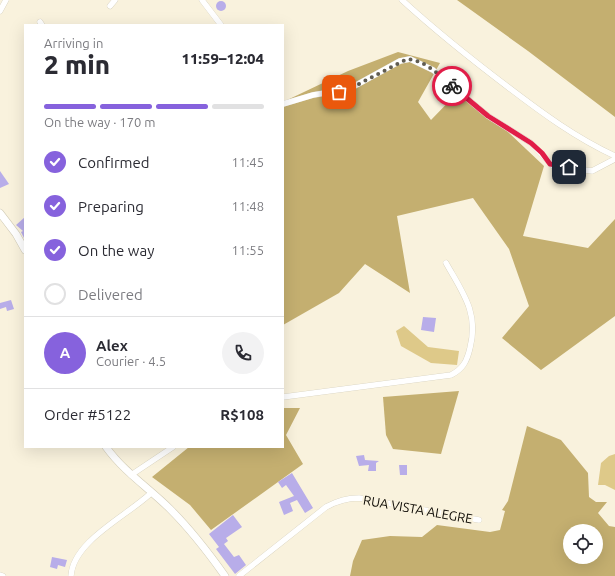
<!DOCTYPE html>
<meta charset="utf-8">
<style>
:root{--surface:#fff;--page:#f2f2f3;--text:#2b2b33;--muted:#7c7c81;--line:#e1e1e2;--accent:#8662dd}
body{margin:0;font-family:Ubuntu,sans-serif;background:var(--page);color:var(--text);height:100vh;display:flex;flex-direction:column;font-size:15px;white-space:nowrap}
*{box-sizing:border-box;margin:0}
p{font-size:13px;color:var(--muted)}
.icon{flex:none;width:22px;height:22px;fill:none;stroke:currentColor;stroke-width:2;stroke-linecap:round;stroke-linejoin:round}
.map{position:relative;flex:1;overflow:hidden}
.side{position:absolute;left:24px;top:24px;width:260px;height:424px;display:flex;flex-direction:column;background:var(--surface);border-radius:0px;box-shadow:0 4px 16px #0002}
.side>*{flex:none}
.buttons{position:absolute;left:563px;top:524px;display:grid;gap:8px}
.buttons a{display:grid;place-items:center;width:40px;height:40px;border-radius:50%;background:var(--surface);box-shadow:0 4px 16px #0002;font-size:20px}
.pin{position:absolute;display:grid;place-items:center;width:34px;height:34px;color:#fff;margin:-17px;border-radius:8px;box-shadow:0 2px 6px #0006}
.courier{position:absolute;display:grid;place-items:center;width:40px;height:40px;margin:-20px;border:3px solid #e11d48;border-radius:50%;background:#fff;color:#222;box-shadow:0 1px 5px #0007}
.summary em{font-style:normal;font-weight:800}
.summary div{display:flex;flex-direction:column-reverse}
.summary{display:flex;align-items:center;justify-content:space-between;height:68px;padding:0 20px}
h1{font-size:26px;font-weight:800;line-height:30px}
.bar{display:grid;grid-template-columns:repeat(4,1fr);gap:6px 4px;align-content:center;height:48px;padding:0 20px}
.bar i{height:5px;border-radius:3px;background:var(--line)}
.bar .active{background:var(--accent)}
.bar p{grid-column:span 4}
.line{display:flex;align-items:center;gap:10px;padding:0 20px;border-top:1px solid var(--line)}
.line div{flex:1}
.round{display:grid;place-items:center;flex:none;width:42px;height:42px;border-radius:21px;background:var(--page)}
ol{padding:0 20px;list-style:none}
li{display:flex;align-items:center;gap:12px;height:44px}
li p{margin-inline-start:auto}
li .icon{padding:4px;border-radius:50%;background:var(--accent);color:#fff;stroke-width:4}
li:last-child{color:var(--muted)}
li i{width:22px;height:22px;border:2px solid var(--line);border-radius:50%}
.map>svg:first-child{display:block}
</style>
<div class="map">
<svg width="615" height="576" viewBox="0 0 615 576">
<rect width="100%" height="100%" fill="#f9f2dd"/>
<g fill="#c4af70" fill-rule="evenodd">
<polygon points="457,0 615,0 615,117 528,51"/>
<polygon points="398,52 440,63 418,102 431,120 460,90 507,131 544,166 523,236 588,248 615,219 615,316 541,370 502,338 529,306 509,249 473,198 397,216 410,293 365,264 339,293 283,325 283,102 348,71"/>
<polygon points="459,391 441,454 393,449 386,435 383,397"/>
<polygon points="283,408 300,408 286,435 303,464 211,530 190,505 152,477 189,447 283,447"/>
<path d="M527,426l34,14 27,33 1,24 7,5h11l-9,11 11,13 6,1v49h-265l3,-15 9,-21 28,-4 32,1 15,-12 53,7 10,-2 5,-19 -3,-1 6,-9zM570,531h26v26h-26z"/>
</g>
<g fill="#dec989">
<polygon points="404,326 428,347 459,351 457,365 431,363 401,346 396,331"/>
<polygon points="615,454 615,490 605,485 598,485 601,463 609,456"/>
</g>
<g fill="#b8ade9">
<circle cx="221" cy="6" r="5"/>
<polygon points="0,171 9,184 0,188"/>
<polygon points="25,217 25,240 21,232 23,231 16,225"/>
<polygon points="11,300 14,309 7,311 6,307 0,309 0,303"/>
<polygon points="423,317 436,318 434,332 421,330"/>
<polygon points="364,455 365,460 379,461 376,463 376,471 368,471 369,465 359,466 356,456"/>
<polygon points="399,465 407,465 407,475 400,475"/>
<polygon points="292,473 313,508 305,513 297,500 290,503 293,511 284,515 279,502 294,496 286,485 282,488 278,482"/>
<polygon points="233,515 242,527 226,538 228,541 224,544 234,557 239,555 246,565 235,574 216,549 219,547 209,534"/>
<polygon points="52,557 67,560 65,567 58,565 57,569 50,567"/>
</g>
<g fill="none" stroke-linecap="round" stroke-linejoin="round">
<g stroke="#d0cab5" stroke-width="6">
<g id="minor">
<polyline points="202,0 221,25"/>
<path d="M402,0c34,31 69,59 106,87 34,26 68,51 107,69"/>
<polyline points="110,6 115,0"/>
<polyline points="0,11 6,0"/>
<polyline points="40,22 42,25"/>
<polyline points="283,104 313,95 349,89 400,61 410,59 433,70 488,116 531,143 553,166 592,171 615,159"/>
<path d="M283,397l168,-22c12,-6 16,-14 19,-27 9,-35 -7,-55 -24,-85"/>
<polyline points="131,475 173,447"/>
<polyline points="0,575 3,576"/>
<path d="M71,576c2,-35 56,-60 80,-83"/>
<path d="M239,576l87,-69c11,-6 20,-9 33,-9l120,22"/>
</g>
</g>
<g stroke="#d0cab5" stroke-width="8">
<g id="tertiary">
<polyline points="0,213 16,234 25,250"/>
<path d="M106,447c18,25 43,41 64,62 21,21 38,43 55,67"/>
</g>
</g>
<use href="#minor" stroke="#fff" stroke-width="5.5"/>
<use href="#tertiary" stroke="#fff" stroke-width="7"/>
</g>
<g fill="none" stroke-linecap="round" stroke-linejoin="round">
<path stroke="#605c51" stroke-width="4" stroke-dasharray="0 7.2" d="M339,92l16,-6 52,-27c18,1 32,16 45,27"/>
<polyline stroke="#e11d48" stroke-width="5" points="452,86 488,116 531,143 542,153 550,164 569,167"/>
</g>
<g text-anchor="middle" stroke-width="4" stroke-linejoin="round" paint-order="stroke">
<g font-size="13" fill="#0e0b05" stroke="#f9f2dd">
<text transform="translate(418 509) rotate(10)" y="5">RUA VISTA ALEGRE</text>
</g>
</g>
</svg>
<div class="buttons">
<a><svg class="icon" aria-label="locate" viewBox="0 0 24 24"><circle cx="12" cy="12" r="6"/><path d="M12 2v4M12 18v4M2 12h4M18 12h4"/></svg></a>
</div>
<div class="pin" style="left:339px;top:92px;background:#ea580c"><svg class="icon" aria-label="bag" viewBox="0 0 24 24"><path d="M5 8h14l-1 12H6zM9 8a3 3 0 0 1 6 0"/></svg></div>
<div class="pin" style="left:569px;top:167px;background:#1f2937"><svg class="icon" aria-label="home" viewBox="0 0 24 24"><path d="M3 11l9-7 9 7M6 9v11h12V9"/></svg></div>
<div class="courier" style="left:452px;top:86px"><svg class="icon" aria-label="bike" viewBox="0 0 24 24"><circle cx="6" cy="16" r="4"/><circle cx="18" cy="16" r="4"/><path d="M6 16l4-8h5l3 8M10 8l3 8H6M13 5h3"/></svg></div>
<section class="side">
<div class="summary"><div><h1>2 min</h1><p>Arriving in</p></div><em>11:59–12:04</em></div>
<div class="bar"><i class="active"></i><i class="active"></i><i class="active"></i><i></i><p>On the way · 170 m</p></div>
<ol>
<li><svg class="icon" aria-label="check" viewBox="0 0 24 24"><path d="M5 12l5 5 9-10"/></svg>Confirmed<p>11:45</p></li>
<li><svg class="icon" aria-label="check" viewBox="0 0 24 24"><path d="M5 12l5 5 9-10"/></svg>Preparing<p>11:48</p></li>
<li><svg class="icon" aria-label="check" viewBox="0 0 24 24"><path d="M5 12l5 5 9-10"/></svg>On the way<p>11:55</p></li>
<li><i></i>Delivered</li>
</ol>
<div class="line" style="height:72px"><b class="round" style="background:var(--accent);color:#fff">A</b><div><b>Alex</b><p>Courier · 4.5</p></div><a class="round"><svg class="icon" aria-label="phone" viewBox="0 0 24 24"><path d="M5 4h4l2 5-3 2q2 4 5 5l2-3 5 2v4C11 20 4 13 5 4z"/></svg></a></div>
<div class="line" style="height:52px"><div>Order #5122</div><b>R$108</b></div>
</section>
</div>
